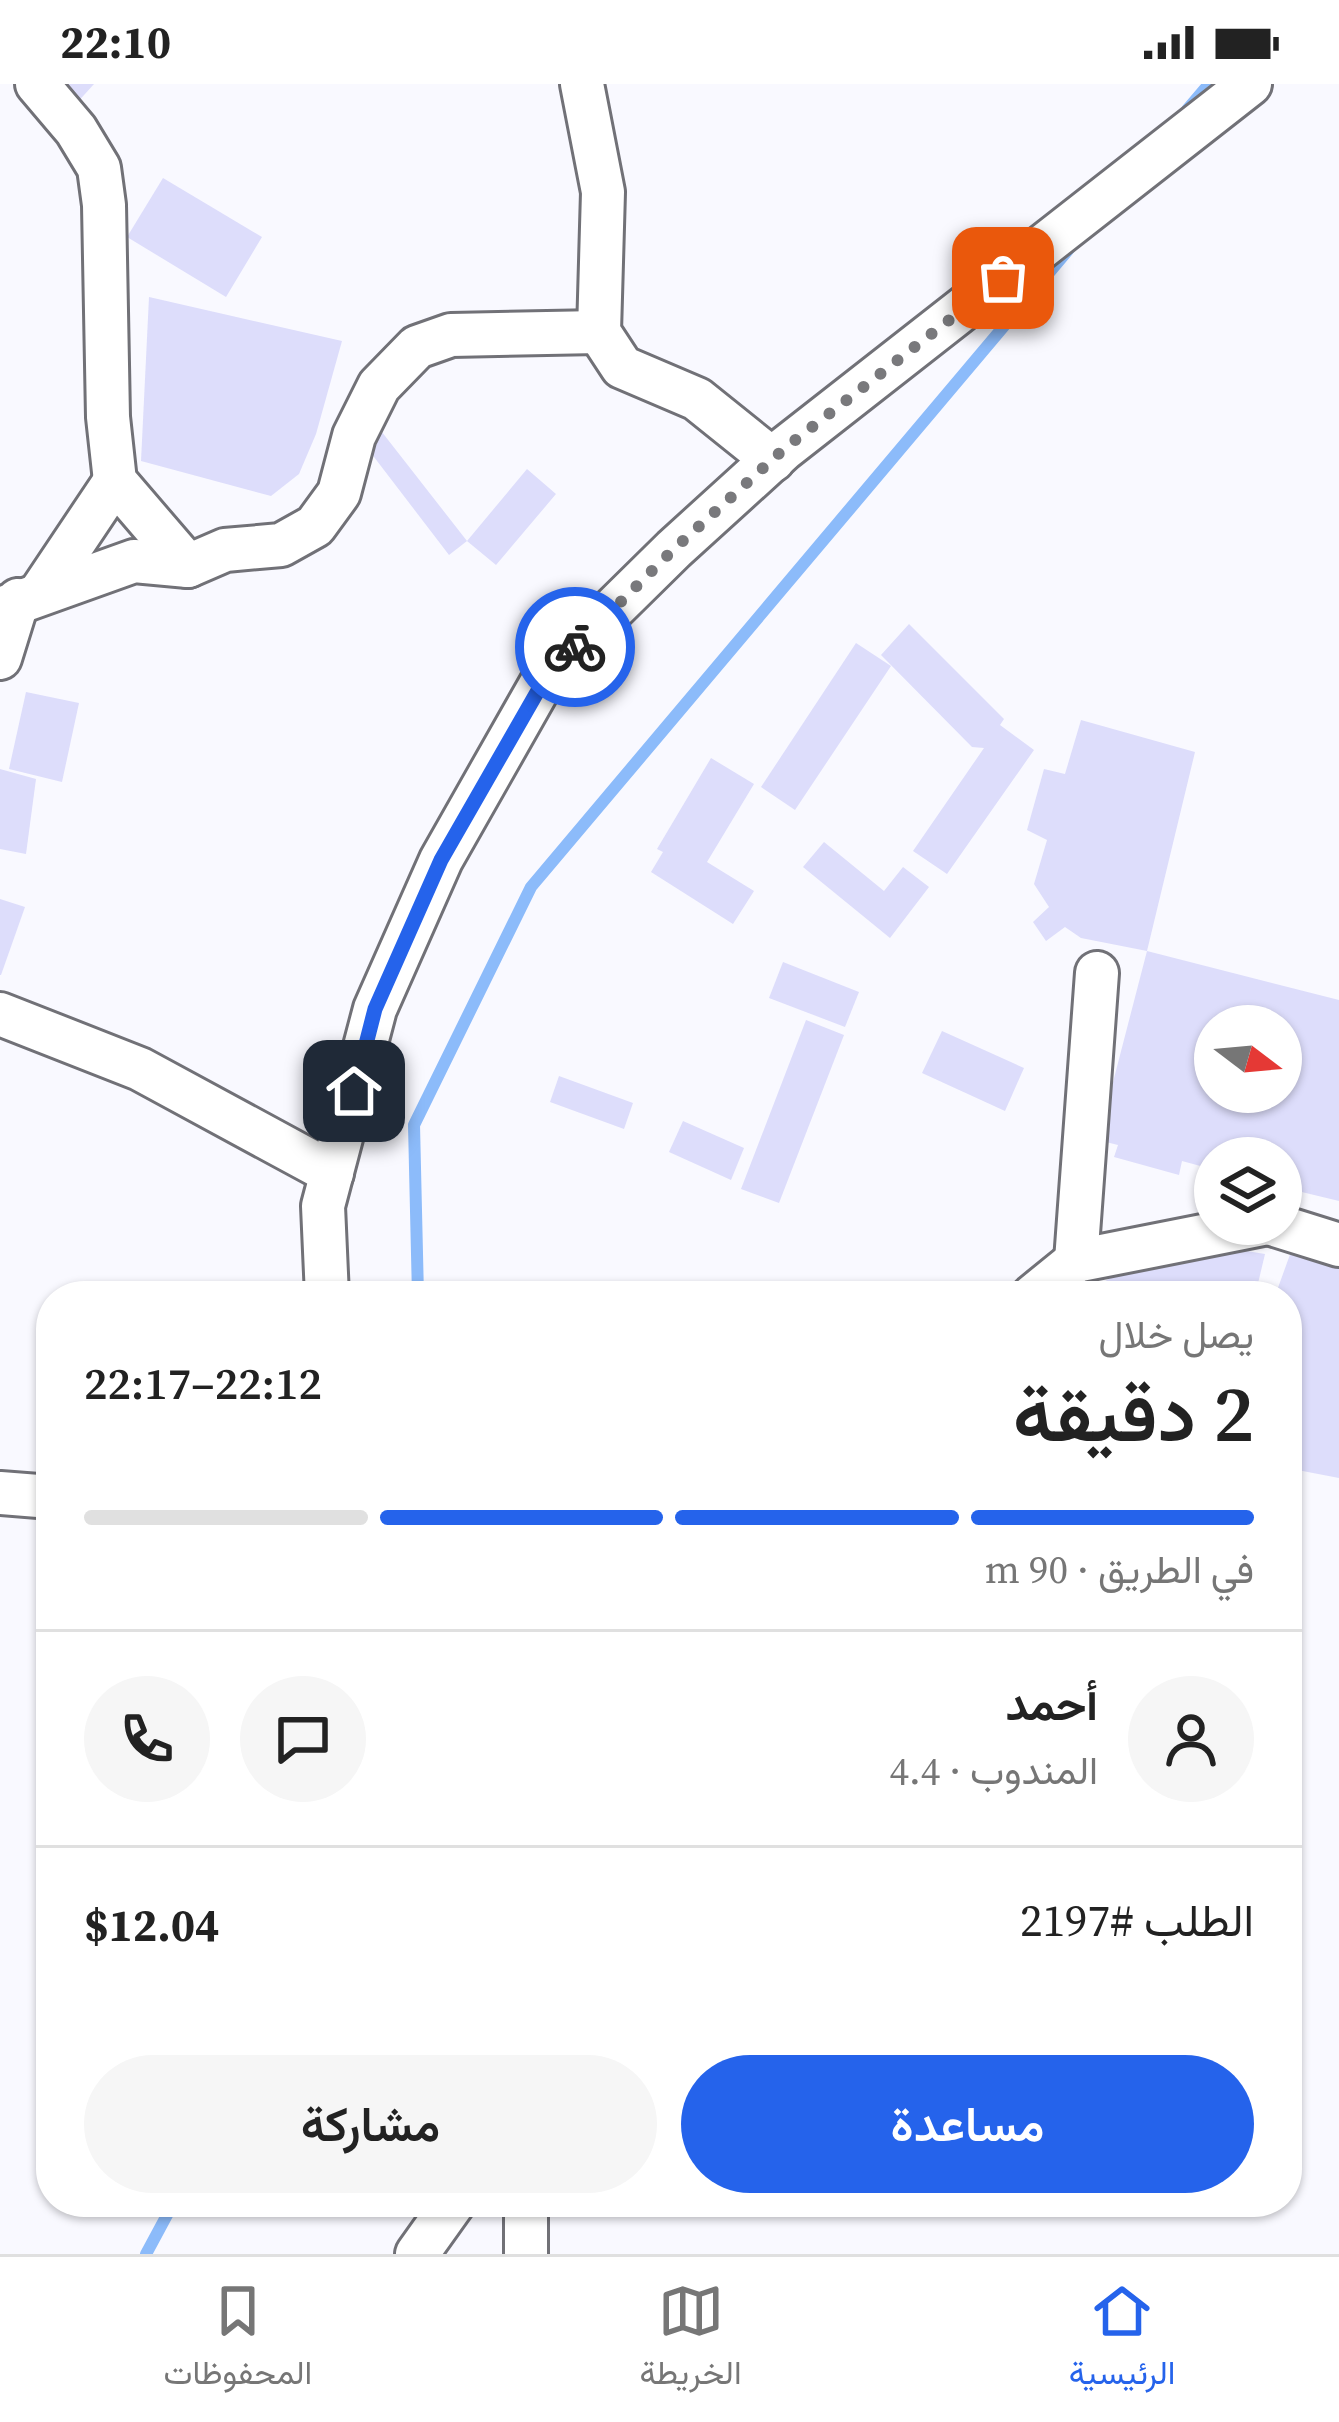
<!DOCTYPE html>
<html lang="ar">
<meta charset="utf-8">
<style>
:root{--surface:#fff;--page:#f6f6f6;--text:#222;--muted:#767676;--line:#e0e0e0;--accent:#2563eb}
body{margin:0;font-family:"Source Serif 4",Vazirmatn,serif;background:var(--page);color:var(--text);direction:rtl;height:100vh;display:flex;flex-direction:column;font-size:45px;white-space:nowrap}
*{box-sizing:border-box;margin:0}
p{font-size:39px;color:var(--muted)}
.icon{flex:none;width:66px;height:66px;fill:none;stroke:currentColor;stroke-width:2;stroke-linecap:round;stroke-linejoin:round}
.map{position:relative;flex:1;overflow:hidden;direction:ltr}
.drawer{position:absolute;left:36px;top:1197px;width:1266px;height:936px;display:flex;flex-direction:column;background:var(--surface);border-radius:48px;box-shadow:0 3px 9px #0004;direction:rtl}
.drawer>*{flex:none}
.needle{width:78px;rotate:106deg}
.controls{position:absolute;left:1194px;top:921px;display:grid;gap:24px}
.controls a{display:grid;place-items:center;width:108px;height:108px;border-radius:50%;background:var(--surface);box-shadow:0 3px 9px #0004;font-size:60px}
.pin{position:absolute;display:grid;place-items:center;width:102px;height:102px;color:#fff;margin:-51px;border-radius:24px;box-shadow:0 6px 18px #0006}
.courier{position:absolute;display:grid;place-items:center;width:120px;height:120px;margin:-60px;border:9px solid #2563eb;border-radius:50%;background:#fff;color:#222;box-shadow:0 3px 15px #0007}
.head em{font-style:normal;font-weight:600}
.head div{display:flex;flex-direction:column-reverse}
.head{display:flex;align-items:center;justify-content:space-between;height:204px;padding:0 48px}
h1{font-size:78px;font-weight:600;line-height:90px}
.bar{display:grid;grid-template-columns:repeat(4,1fr);gap:18px 12px;align-content:center;height:144px;padding:0 48px}
.bar i{height:15px;border-radius:9px;background:var(--line)}
.bar .current{background:var(--accent)}
.bar p{grid-column:span 4}
.line{display:flex;align-items:center;gap:30px;padding:0 48px;border-top:3px solid var(--line)}
.line div{flex:1}
.round{display:grid;place-items:center;flex:none;width:126px;height:126px;border-radius:63px;background:var(--page)}
.button{display:flex;gap:24px;margin-top:auto;padding:24px 48px}
.button a{flex:1;height:138px;border-radius:72px;background:var(--accent);color:#fff;font-size:48px;font-weight:600;line-height:138px;text-align:center}
.button a+a{background:var(--page);color:var(--text)}
.status{display:flex;justify-content:space-between;align-items:center;height:84px;padding:0 60px;background:var(--surface);direction:ltr}
.status svg{height:33px;fill:currentColor}
.dock{display:flex;justify-content:space-around;align-items:center;height:168px;border-top:3px solid var(--line);background:var(--surface);font-size:33px;color:var(--muted)}
.dock a{display:grid;justify-items:center;gap:6px}
.dock .current{color:var(--accent)}
.map>svg:first-child{display:block}
</style>
<div class="status"><b>22:10</b><svg viewBox="0 0 49 12"><path d="M0 12V9h3v3zM5 12V6h3v6zM10 12V3h3v9zM15 12V0h3v12zM26 1h20v11H26zM47 4h2v5h-2z"/></svg></div>
<div class="map">
<svg width="1339" height="2170" viewBox="0 0 1339 2170">
<rect width="100%" height="100%" fill="#f9f9ff"/>
<g fill="none" stroke-linecap="round" stroke-linejoin="round">
<g stroke="#8cbbfa" stroke-width="12">
<polyline points="1187,26 1209,0"/>
<polyline points="418,1212 414,1041 531,803 1069,165"/>
<polyline points="146,2170 174,2118"/>
</g>
</g>
<g fill="#ddddfb" fill-rule="evenodd">
<polygon points="52,0 94,0 75,21"/>
<polygon points="163,94 262,153 226,213 127,153"/>
<polygon points="149,213 342,257 316,350 299,390 271,412 141,377"/>
<polygon points="378,343 467,457 527,385 556,410 496,481 467,457 449,471 361,356"/>
<polygon points="909,540 1004,635 1000,641 1034,666 947,790 913,767 984,664 972,663 881,571"/>
<polygon points="856,559 891,582 795,726 761,703"/>
<polygon points="26,608 79,619 62,698 9,685"/>
<polygon points="1081,636 1195,668 1147,867 1081,854 1065,843 1046,857 1033,838 1049,823 1034,800 1047,756 1027,746 1044,685 1065,690"/>
<polygon points="711,674 754,700 707,778 754,807 733,840 651,788 663,768 657,765"/>
<polygon points="0,685 36,695 26,770 0,765"/>
<polygon points="824,758 884,807 903,783 929,803 890,854 803,783"/>
<polygon points="0,815 25,823 1,891 0,891"/>
<path d="M1147,867l192,49v201l-58,-14v-29h-66v12l-33,-9 -3,14 -65,-18 4,-12 -20,-5zM1215,942h66v66h-66z"/>
<polygon points="783,878 859,908 845,943 769,914"/>
<polygon points="806,936 844,951 779,1119 741,1105"/>
<polygon points="942,947 1024,984 1005,1027 922,989"/>
<polygon points="559,992 633,1019 624,1045 550,1018"/>
<polygon points="683,1037 744,1064 731,1096 669,1068"/>
<polygon points="1192,1158 1265,1170 1255,1212 1084,1212 1140,1173"/>
<polygon points="1292,1165 1339,1179 1339,1394 1287,1384 1287,1212 1275,1212"/>
</g>
<g fill="none" stroke-linecap="round" stroke-linejoin="round">
<g stroke="#717177" stroke-width="48">
<g id="minor">
<polyline points="37,0 76,46 99,84 104,121 108,333 115,397 188,482"/>
<polyline points="582,0 603,108 599,248 622,283 697,315 773,376"/>
<polyline points="40,509 115,397"/>
<polyline points="0,525 134,477 188,482 225,466 281,461 315,442 339,409 354,352 379,302 417,263 451,251 599,248"/>
<polyline points="0,574 18,516"/>
<polyline points="0,930 140,985 332,1089"/>
<polyline points="1272,1140 1339,1161"/>
<polyline points="1076,1177 1097,889"/>
<polyline points="327,1212 323,1122 375,925 441,776 546,591 674,465 784,365 1250,0"/>
<polyline points="1033,1212 1076,1177 1263,1140"/>
<polyline points="0,1409 51,1413"/>
<polyline points="417,2170 454,2118"/>
<polyline points="526,2170 526,2118"/>
</g>
</g>
<use href="#minor" stroke="#fff" stroke-width="42"/>
</g>
<g fill="none" stroke-linecap="round" stroke-linejoin="round">
<polyline stroke="#79797c" stroke-width="12" stroke-dasharray="0 21.6" points="575,563 674,465 784,365 1003,194"/>
<polyline stroke="#2563eb" stroke-width="15" points="354,1007 375,925 441,776 547,591 575,563"/>
</g>
</svg>
<div class="controls">
<a><svg class="needle" viewBox="-14 -14 28 28"><path d="M0-13l5 13h-10z" fill="#e53935"/><path d="M0 13l5-13h-10z" fill="#767676"/></svg></a>
<a><svg class="icon" aria-label="layers" viewBox="0 0 24 24"><path d="M12 4l9 5-9 5-9-5zM3 14l9 5 9-5"/></svg></a>
</div>
<div class="pin" style="left:1003px;top:194px;background:#ea580c"><svg class="icon" aria-label="bag" viewBox="0 0 24 24"><path d="M5 8h14l-1 12H6zM9 8a3 3 0 0 1 6 0"/></svg></div>
<div class="pin" style="left:354px;top:1007px;background:#1f2937"><svg class="icon" aria-label="home" viewBox="0 0 24 24"><path d="M3 11l9-7 9 7M6 9v11h12V9"/></svg></div>
<div class="courier" style="left:575px;top:563px"><svg class="icon" aria-label="bike" viewBox="0 0 24 24"><circle cx="6" cy="16" r="4"/><circle cx="18" cy="16" r="4"/><path d="M6 16l4-8h5l3 8M10 8l3 8H6M13 5h3"/></svg></div>
<section class="drawer">
<div class="head"><div><h1>2 دقيقة</h1><p>يصل خلال</p></div><em>22:12–22:17</em></div>
<div class="bar"><i class="current"></i><i class="current"></i><i class="current"></i><i></i><p>في الطريق · 90 m</p></div>
<div class="line" style="height:216px"><a class="round"><svg class="icon" aria-label="person" viewBox="0 0 24 24"><circle cx="12" cy="8" r="4"/><path d="M4 21q1-7 8-7t8 7"/></svg></a><div><b>أحمد</b><p>المندوب · 4.4</p></div><a class="round"><svg class="icon" aria-label="chat" viewBox="0 0 24 24"><path d="M4 5h16v11H9l-5 4z"/></svg></a><a class="round"><svg class="icon" aria-label="phone" viewBox="0 0 24 24"><path d="M5 4h4l2 5-3 2q2 4 5 5l2-3 5 2v4C11 20 4 13 5 4z"/></svg></a></div>
<div class="line" style="height:156px"><div>الطلب #2197</div><b>$12.04</b></div>
<div class="button"><a>مساعدة</a><a>مشاركة</a></div>
</section>
</div>
<nav class="dock">
<a class="current"><svg class="icon" aria-label="home" viewBox="0 0 24 24"><path d="M3 11l9-7 9 7M6 9v11h12V9"/></svg>الرئيسية</a>
<a><svg class="icon" aria-label="map" viewBox="0 0 24 24"><path d="M3 6l6-2 6 2 6-2v14l-6 2-6-2-6 2zM9 4v14M15 6v14"/></svg>الخريطة</a>
<a><svg class="icon" aria-label="saved" viewBox="0 0 24 24"><path d="M7 4h10v16l-5-4-5 4z"/></svg>المحفوظات</a>
</nav>
